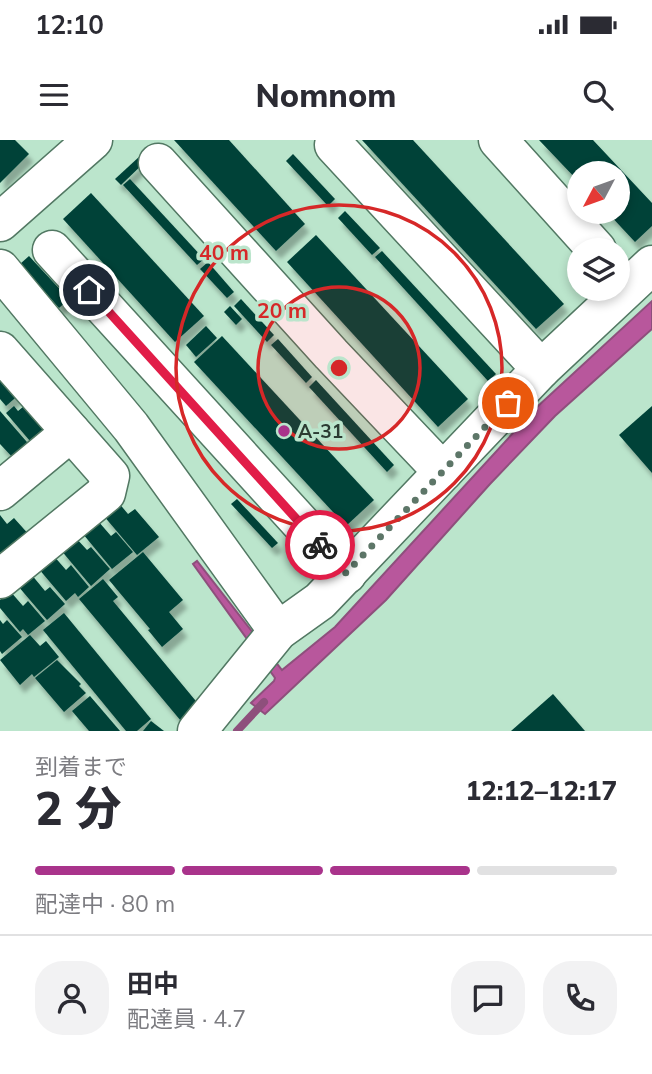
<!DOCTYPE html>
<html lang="ja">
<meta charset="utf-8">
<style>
:root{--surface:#fff;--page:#f2f2f3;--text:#2b2b33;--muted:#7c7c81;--line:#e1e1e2;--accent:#a9338b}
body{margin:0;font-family:Mulish,"Noto Sans JP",sans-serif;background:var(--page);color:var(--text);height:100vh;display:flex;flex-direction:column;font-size:26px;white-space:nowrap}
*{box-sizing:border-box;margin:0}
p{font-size:23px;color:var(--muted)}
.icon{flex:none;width:38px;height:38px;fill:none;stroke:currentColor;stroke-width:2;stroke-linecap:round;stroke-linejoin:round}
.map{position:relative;height:591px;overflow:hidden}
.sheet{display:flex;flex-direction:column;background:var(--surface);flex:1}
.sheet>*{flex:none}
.needle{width:46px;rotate:229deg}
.tools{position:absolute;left:567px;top:21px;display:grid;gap:14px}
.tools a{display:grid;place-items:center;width:63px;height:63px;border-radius:50%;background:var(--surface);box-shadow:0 4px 10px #0003;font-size:35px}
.pin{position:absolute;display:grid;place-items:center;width:60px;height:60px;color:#fff;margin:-30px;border:4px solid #fff;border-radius:50%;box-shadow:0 2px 7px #0007}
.courier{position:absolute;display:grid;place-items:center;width:70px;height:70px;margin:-35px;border:5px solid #e11d48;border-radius:50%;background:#fff;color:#222;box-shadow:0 2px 9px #0007}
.overview em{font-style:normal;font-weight:800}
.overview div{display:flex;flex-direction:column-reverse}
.overview{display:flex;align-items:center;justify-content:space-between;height:119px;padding:0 35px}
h1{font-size:46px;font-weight:800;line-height:52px}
.bar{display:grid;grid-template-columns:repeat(4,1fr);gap:10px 7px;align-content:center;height:84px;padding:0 35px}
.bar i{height:9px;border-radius:5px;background:var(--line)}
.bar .active{background:var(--accent)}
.bar p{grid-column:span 4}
.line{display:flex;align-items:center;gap:18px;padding:0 35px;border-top:2px solid var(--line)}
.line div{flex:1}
.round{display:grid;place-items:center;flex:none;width:74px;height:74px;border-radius:28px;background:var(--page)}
.status{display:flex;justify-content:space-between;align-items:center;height:49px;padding:0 35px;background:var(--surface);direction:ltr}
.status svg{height:19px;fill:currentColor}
header{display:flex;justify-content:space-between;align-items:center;height:91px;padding:0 35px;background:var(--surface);font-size:32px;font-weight:800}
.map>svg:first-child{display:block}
</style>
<div class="status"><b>12:10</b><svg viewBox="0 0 49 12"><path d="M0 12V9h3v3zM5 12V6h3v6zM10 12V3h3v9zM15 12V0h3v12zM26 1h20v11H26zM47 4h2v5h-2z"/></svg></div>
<header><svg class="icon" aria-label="menu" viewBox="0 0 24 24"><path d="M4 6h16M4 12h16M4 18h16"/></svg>Nomnom<svg class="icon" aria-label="search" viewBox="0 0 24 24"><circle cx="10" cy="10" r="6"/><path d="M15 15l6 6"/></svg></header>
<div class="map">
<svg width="652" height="591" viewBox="0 0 652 591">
<defs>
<filter id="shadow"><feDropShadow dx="4.5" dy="8" stdDeviation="2" flood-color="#0004"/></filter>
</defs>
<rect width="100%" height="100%" fill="#bbe5cc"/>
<polygon fill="#b8579c" stroke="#8e4f7c" stroke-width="2" points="652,161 652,189 555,276 490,344 386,460 265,574 251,563 274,541 275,538 193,424 197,421 282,530 335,487 537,267"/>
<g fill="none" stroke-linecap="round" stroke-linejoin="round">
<polyline stroke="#8e4f7c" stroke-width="8" points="237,591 264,562"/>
</g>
<g fill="#044239" filter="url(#shadow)">
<polygon points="0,0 15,0 29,14 0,43"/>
<polygon points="174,0 229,0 305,84 276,111"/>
<polygon points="362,0 413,0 564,164 536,189"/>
<polygon points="539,0 593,0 652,63 652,86 635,102 607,72 618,72 618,33 579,33 579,42"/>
<polygon points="293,14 335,59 328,66 286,21"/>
<polygon points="140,16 145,22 121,45 115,39"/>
<polygon points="130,39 204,119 197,125 123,45"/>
<polygon points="91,53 204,176 175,202 63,79"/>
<polygon points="345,71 380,108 372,115 338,78"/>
<polygon points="316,95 468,259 438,287 287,122"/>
<polygon points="382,111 496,234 488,241 375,117"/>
<polygon points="29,116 69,159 59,168 20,124"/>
<polygon points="208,122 234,152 227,158 200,129"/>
<polygon points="241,159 274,195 267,202 234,166"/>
<polygon points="230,166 242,179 236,185 224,172"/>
<polygon points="206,186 217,198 196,217 186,205"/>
<polygon points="222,196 374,360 346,386 194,222"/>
<polygon points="278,199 312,237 306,243 271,205"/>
<polygon points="0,227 22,252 6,266 0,259"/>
<polygon points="316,240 394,325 387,332 309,247"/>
<polygon points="29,262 45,287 36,308 6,273 14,266 18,271"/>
<polygon points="652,266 652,333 619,295"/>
<polygon points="0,271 33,309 15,320 0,304"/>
<polygon points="237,359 278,403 272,408 231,364"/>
<polygon points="118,362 128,374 135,369 159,397 137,415 103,375"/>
<polygon points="0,375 7,384 14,378 31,397 6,419 0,412"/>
<polygon points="98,381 111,396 116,392 133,412 112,429 83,394"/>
<polygon points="75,397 87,410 91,407 110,429 91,446 60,409"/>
<polygon points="143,412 183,460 169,472 183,489 162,507 148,490 150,489 109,440"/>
<polygon points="53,415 66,430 71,425 89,447 78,457 75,453 66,461 38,428"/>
<polygon points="31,434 45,451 50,447 65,464 47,480 18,446"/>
<polygon points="103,439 118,457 113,461 200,566 181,581 79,459"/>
<polygon points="10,451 23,466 28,461 45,481 28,495 23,489 20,492 0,468 0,460"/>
<polygon points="64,473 151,579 137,591 126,591 43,490"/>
<polygon points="0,480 3,484 7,480 22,497 2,514 0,511"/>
<polygon points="30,495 40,506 46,501 59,517 34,537 32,534 20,545 0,520"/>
<polygon points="57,520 81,544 79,546 86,553 64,572 35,538"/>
<polygon points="553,554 585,591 511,591"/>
<polygon points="90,556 120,591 89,591 72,571"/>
<polygon points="151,581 164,591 143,591"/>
</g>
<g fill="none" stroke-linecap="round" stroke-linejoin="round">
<g stroke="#527863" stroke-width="41">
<g id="minor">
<polyline points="498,0 597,110"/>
<polyline points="334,5 541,229"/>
<polyline points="158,23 331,214 443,332"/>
<polyline points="0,82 93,0"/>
<polyline points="52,110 347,434"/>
<polyline points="0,129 131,287 278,491"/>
<polyline points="0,211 110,336 106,353 0,439"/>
<polyline points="0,351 71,292"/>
<polyline points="197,591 278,491 320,461 541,229 652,125"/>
</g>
</g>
<use href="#minor" stroke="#fff" stroke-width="38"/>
</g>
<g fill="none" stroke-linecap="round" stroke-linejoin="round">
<polyline stroke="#5d7668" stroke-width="7" stroke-dasharray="0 12.6" points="320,405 346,433 508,263"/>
<polyline stroke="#e11d48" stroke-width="9" points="89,150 320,405"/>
</g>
<circle cx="339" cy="228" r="81" fill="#d62828" fill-opacity=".12"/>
<g fill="none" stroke="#d62828" stroke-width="3.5">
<circle cx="339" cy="228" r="81"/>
<circle cx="339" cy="228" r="163"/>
</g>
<circle fill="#a9338b" stroke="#bbe5cc" stroke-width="2.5" cx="284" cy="291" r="7"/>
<g text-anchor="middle" stroke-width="7" stroke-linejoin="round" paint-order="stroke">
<g font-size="19" font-weight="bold" fill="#2b3b32" stroke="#bbe5cc" text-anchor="start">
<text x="298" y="298">A-31</text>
</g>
</g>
<circle cx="339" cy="228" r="10" fill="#d62828" stroke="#bbe5cc" stroke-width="3.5"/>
<g font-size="21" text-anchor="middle" font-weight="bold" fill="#d62828" stroke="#bbe5cc" stroke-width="7" stroke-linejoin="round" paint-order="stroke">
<text x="224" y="120">40 m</text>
<text x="282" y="178">20 m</text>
</g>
</svg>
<div class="tools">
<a><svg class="needle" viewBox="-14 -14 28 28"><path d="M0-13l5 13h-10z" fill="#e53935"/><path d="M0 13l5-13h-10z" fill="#7c7c81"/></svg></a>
<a><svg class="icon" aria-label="layers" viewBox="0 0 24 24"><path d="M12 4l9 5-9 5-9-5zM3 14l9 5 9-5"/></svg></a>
</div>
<div class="pin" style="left:508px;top:263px;background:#ea580c"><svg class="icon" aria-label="bag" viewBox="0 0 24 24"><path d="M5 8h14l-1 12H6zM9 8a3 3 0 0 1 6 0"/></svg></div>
<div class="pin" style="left:89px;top:150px;background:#1f2937"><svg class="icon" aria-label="home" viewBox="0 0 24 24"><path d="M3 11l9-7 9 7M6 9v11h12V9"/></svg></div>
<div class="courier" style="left:320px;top:405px"><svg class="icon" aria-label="bike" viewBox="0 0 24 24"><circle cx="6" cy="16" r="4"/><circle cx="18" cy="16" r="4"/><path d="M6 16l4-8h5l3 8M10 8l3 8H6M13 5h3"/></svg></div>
</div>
<section class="sheet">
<div class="overview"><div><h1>2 分</h1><p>到着まで</p></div><em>12:12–12:17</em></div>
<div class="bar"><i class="active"></i><i class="active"></i><i class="active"></i><i></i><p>配達中 · 80 m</p></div>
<div class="line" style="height:126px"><a class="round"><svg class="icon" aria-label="person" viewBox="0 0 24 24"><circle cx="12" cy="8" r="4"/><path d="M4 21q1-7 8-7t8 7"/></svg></a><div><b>田中</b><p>配達員 · 4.7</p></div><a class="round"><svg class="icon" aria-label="chat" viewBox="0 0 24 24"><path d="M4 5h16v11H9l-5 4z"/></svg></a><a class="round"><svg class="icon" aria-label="phone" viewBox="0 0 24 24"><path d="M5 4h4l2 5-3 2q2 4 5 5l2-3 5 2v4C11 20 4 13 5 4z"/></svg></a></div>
</section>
